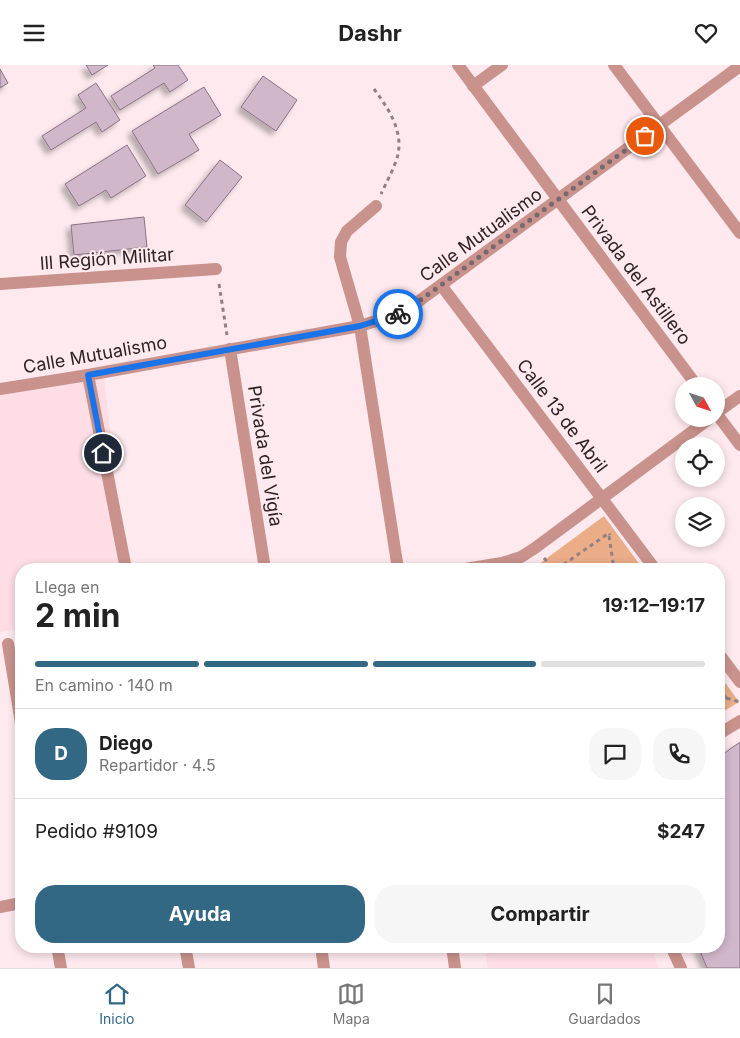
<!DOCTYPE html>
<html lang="es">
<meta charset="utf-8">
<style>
:root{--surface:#fff;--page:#f6f6f6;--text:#222;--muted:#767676;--line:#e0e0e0;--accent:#336884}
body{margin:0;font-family:Inter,sans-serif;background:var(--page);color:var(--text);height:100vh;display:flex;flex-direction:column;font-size:19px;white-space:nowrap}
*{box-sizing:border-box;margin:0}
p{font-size:16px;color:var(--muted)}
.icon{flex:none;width:28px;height:28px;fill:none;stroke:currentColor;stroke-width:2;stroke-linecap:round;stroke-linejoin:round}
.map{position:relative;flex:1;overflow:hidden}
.details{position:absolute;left:15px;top:498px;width:710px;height:390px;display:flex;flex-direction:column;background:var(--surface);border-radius:20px;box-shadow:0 2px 8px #0003}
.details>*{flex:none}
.needle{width:32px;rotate:130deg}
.tools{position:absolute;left:675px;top:312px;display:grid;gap:10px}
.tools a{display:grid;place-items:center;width:50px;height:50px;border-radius:50%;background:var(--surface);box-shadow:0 2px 8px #0003;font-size:25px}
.pin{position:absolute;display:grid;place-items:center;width:42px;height:42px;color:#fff;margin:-21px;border:2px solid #fff;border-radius:50%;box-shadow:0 1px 5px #0007}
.courier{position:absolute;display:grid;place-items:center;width:50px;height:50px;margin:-25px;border:4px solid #1a73e8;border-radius:50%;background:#fff;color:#222;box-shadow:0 1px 6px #0007}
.head em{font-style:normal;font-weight:700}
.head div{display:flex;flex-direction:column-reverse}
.head{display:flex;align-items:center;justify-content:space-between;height:85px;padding:0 20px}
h1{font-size:32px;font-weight:700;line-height:38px}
.bar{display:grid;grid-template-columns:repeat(4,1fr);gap:8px 5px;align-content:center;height:60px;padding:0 20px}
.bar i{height:6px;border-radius:4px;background:var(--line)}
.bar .active{background:var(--accent)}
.bar p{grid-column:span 4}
.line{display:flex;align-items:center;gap:12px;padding:0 20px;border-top:1px solid var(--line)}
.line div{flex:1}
.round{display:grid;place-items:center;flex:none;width:52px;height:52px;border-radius:20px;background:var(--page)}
.cta{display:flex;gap:10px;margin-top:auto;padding:10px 20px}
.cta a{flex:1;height:58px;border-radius:20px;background:var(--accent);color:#fff;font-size:20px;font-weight:700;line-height:58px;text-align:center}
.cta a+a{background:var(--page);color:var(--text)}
header{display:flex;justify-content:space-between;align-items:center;height:65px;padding:0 20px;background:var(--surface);font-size:22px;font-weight:700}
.menu{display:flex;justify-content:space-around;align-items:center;height:70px;border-top:1px solid var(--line);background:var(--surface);font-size:14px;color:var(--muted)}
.menu a{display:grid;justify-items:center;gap:2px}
.menu .active{color:var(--accent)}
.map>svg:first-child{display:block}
</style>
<header><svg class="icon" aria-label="menu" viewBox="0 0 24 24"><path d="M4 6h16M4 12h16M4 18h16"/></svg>Dashr<svg class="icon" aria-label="heart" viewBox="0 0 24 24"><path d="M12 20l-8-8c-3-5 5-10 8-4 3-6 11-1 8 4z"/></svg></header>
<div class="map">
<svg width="740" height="903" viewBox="0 0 740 903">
<defs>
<filter id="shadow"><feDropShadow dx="-4.5" dy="4.5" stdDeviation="2.5" flood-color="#0004"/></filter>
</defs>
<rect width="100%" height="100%" fill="#fde9ee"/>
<g fill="#fedde5">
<polygon points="104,313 126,504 21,504 21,564 0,567 0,330"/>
<polygon points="484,881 650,881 659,903 488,903"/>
</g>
<g fill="#ebac88">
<polygon points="604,451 643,504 526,504 539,499"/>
<polygon points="719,609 739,637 719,649"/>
</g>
<g fill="#d0b7ca" stroke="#8b7385" filter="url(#shadow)">
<polygon points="86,0 108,0 92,10"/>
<polygon points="153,0 178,0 188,15 170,27 164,18 120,45 111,31 155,3"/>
<polygon points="0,4 8,18 0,23"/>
<polygon points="263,11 297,35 276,66 241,42"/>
<polygon points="96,18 120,55 102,67 96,57 51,85 42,71 86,43 78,30"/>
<polygon points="204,22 221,50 189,69 199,85 158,109 132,66"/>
<polygon points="127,80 146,111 111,133 106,125 79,141 65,119"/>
<polygon points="220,95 242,112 206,157 185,140"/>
<polygon points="144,152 147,182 74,190 71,160"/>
<polygon points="740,677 740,903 707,903 698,881 719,881 719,692"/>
</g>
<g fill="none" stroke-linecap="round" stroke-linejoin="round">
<g stroke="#918185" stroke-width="3" stroke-dasharray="4 4" stroke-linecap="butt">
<path d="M374,24c14,19 29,41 24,65 -2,11 -12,29 -17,40"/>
<polyline points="219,219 227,270"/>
<polyline points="609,471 614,504"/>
<polyline points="544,493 553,504"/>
<polyline points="557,504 609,468 610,470"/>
<polyline points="719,624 726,633 719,637"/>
<polyline points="719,631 740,637"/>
</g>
<g stroke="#c9928c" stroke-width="12">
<polyline points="458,0 697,321"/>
<polyline points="614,0 740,168"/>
<polyline points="473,21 502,0"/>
<polyline points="376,141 347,166 341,177 340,192 360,261 398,504"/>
<polyline points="0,219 216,204"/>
<polyline points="441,220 655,504"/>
<polyline points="230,284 265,504"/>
<polyline points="88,310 126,504"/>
<polyline points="0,324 88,310 360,261 404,247 740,1"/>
<polyline points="716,348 740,380"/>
<polyline points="716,348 740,331"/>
<polyline points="465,504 502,498 521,492 535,483 709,354"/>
<polyline points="8,579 21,658"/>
<polyline points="719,589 740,617"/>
<polyline points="719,669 740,656"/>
<polyline points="0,842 21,838"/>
<polyline points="57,881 61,903"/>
<polyline points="185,881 189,903"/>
<polyline points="321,881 324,903"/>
<polyline points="452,881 455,903"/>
<polyline points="671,881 681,903"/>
</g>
</g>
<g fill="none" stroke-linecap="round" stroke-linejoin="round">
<polyline stroke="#77686d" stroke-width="5" stroke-dasharray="0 9" points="398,249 404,247 645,71"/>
<polyline stroke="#1a73e8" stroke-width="6" points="103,388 88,310 360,261 398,249"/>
</g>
<g text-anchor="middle" stroke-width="4" stroke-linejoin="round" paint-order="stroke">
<g font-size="18" fill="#2f2327" stroke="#fde9ee">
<text transform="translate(481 170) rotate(-36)" y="6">Calle Mutualismo</text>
<text transform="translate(107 194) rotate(-4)" y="6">lll Región Militar</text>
<text transform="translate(636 210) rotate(53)" y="6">Privada del Astillero</text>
<text transform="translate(95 290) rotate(-10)" y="6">Calle Mutualismo</text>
<text transform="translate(562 351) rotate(53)" y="6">Calle 13 de Abril</text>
<text transform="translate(265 391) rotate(81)" y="6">Privada del Vigía</text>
</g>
</g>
</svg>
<div class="tools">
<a><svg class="needle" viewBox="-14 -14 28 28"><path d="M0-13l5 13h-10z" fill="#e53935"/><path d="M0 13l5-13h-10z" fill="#767676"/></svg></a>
<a><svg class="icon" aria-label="locate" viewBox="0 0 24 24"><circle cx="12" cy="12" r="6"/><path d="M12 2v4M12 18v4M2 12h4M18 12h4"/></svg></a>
<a><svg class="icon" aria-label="layers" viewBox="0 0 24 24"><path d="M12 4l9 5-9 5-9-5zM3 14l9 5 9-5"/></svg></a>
</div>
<div class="pin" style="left:645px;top:71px;background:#ea580c"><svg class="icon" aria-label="bag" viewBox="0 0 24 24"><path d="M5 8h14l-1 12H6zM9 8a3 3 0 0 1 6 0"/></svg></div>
<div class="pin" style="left:103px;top:388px;background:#1f2937"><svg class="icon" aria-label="home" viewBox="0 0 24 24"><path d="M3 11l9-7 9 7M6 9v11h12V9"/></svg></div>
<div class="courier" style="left:398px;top:249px"><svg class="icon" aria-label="bike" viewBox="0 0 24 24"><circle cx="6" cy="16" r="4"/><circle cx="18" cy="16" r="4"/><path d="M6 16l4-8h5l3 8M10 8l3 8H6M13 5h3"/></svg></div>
<section class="details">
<div class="head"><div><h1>2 min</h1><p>Llega en</p></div><em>19:12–19:17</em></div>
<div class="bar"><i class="active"></i><i class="active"></i><i class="active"></i><i></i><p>En camino · 140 m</p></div>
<div class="line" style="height:90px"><b class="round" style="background:var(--accent);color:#fff">D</b><div><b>Diego</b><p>Repartidor · 4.5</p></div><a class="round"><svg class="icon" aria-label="chat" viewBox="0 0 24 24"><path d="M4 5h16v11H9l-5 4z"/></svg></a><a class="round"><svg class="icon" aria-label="phone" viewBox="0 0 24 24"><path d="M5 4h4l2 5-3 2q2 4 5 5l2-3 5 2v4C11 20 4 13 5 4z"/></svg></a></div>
<div class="line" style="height:65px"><div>Pedido #9109</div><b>$247</b></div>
<div class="cta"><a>Ayuda</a><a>Compartir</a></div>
</section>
</div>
<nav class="menu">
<a class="active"><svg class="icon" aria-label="home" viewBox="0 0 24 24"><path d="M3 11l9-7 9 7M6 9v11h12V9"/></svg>Inicio</a>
<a><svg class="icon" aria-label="map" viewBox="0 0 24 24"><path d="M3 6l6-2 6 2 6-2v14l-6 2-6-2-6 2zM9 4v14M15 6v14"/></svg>Mapa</a>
<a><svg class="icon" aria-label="saved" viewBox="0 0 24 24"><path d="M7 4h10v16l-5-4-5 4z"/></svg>Guardados</a>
</nav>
